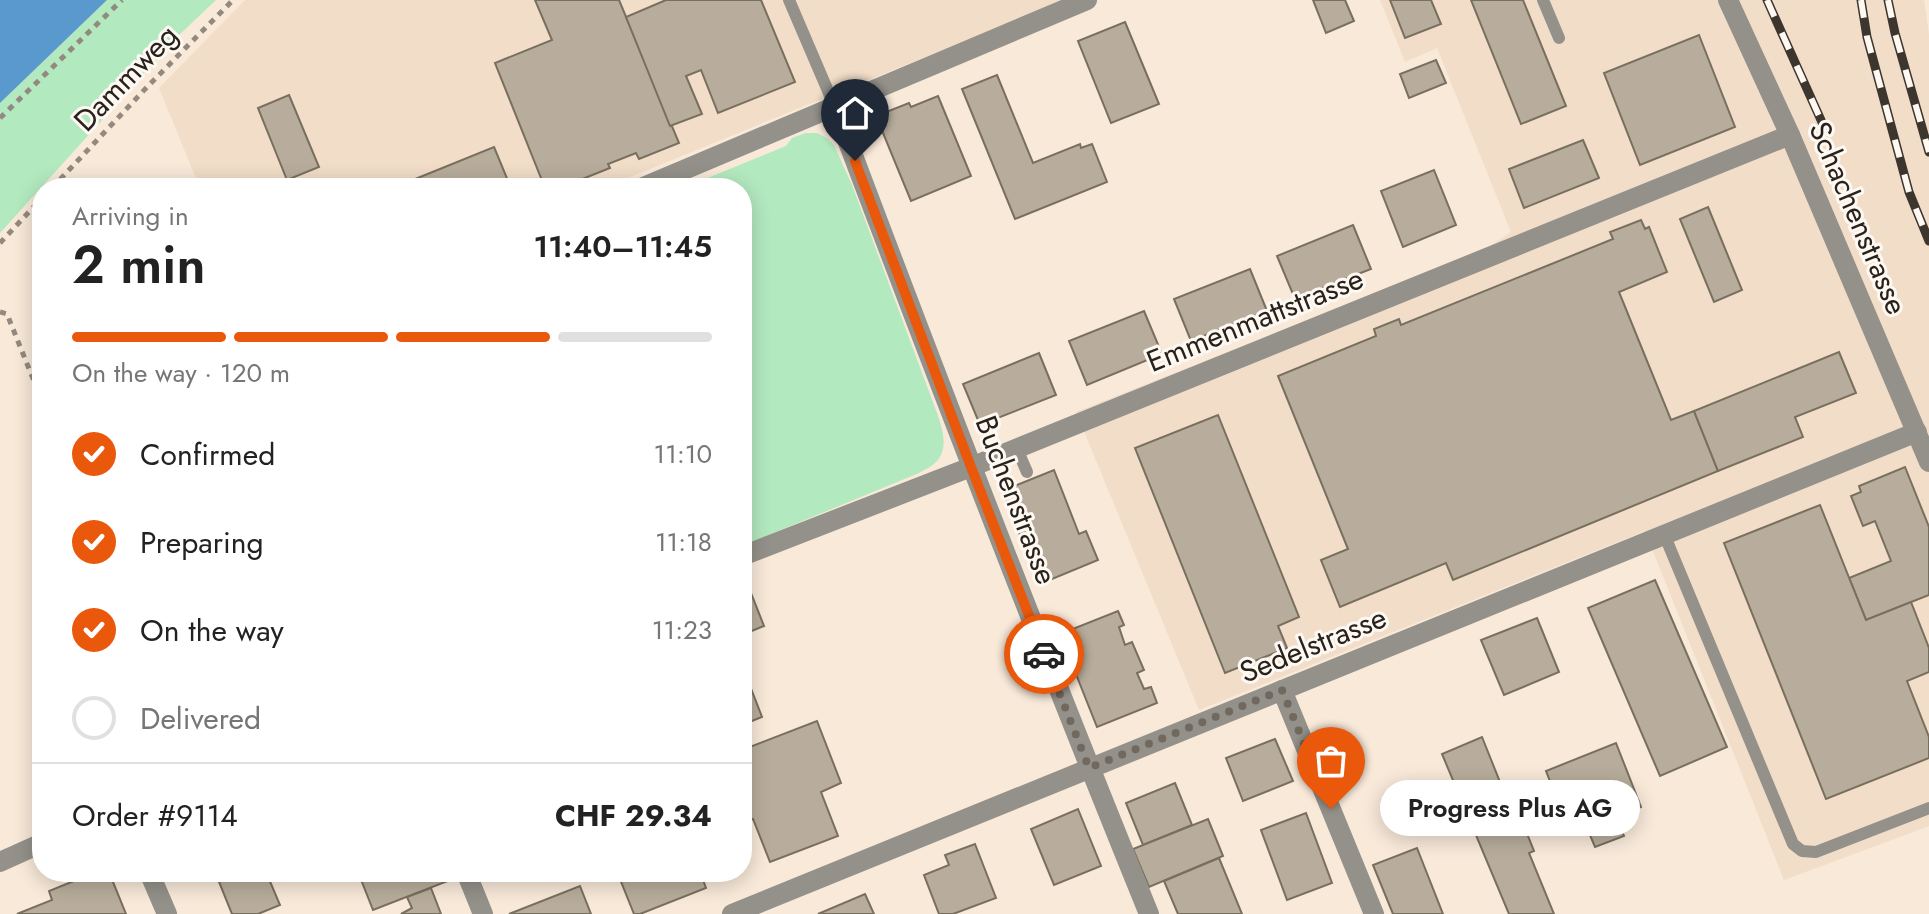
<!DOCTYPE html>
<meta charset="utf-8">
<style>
:root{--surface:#fff;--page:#f2f2f2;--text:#222;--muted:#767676;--line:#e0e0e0;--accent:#ea580c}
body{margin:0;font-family:Jost,sans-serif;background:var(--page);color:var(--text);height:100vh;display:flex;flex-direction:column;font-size:30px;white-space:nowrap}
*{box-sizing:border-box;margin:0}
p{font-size:26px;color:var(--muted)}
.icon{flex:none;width:44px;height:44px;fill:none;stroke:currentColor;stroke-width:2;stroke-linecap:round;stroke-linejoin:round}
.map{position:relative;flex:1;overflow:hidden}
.side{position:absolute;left:32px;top:178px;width:720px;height:704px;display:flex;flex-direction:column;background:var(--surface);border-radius:32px;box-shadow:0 4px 20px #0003}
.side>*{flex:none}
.pin{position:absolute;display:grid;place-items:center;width:68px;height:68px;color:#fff;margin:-82px -34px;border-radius:50% 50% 50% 0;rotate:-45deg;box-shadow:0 0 8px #0007}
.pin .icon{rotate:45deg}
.courier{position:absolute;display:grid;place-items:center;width:80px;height:80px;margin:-40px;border:6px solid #ea580c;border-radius:50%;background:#fff;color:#222;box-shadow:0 2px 10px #0007}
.bubble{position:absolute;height:56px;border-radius:28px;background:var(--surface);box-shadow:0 4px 20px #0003;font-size:26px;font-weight:600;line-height:56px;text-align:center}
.headline em{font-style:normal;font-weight:600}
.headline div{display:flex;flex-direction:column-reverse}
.headline{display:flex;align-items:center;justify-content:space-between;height:136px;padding:0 40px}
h1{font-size:52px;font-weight:600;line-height:60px}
.bar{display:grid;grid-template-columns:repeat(4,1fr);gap:12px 8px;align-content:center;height:96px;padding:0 40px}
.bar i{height:10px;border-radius:6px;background:var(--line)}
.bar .on{background:var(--accent)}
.bar p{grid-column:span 4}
.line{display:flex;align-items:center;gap:20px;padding:0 40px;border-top:2px solid var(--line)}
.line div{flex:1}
ol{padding:0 40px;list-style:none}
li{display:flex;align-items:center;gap:24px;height:88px}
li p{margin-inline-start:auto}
li .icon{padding:8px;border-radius:50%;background:var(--accent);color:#fff;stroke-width:4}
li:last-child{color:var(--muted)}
li i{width:44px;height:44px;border:4px solid var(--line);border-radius:50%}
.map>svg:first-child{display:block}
</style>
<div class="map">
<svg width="1929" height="914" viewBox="0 0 1929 914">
<rect width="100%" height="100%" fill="#f8e9d9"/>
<g fill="#f1ddc8">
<polygon points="245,0 1065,0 603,188 200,188 159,88"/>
<polygon points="1380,0 1924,0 1929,35 1929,826 1784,880 1645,531 1199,710 1076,412 1481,252 1511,232 1437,48 1405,62"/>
</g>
<g fill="#b3e9bf">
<polygon points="107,0 216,0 178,36 0,233 0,103"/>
<path d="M806,133h11l10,5 7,7 18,40 85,228c5,15 12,34 0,48 -4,5 -13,9 -18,12l-177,73v-358h-59l103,-42 6,-8z"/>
</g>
<polygon fill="#5999ce" points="0,0 107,0 0,103"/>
<g fill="#b8ad9c" stroke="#796f5f" stroke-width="2">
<polygon points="535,0 619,0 679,143 639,159 636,153 608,164 610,168 560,188 545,188 495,63 552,40"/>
<polygon points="666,0 761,0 795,82 718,113 701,70 686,76 702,114 670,126 626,17"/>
<polygon points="1313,0 1345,0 1354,21 1326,33"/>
<polygon points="1390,0 1431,0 1441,24 1405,38"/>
<polygon points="1471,0 1523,0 1566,106 1521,124"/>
<polygon points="1125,22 1159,104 1111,123 1078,41"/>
<polygon points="1699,35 1735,127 1640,165 1604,73"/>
<polygon points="1436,60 1446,83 1409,98 1400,74"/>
<polygon points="997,75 1033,163 1080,144 1081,148 1092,144 1107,182 1015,219 962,89"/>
<polygon points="289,95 319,167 287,180 258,108"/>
<polygon points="938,96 971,176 911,201 876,116 909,103 911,107"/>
<polygon points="1583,140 1599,178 1524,208 1509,169"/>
<polygon points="494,147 511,188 393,188"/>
<polygon points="1434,170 1456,225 1403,247 1381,191"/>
<polygon points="1708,207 1742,290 1714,302 1680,219"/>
<polygon points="1641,220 1645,229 1649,227 1667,272 1619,292 1671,420 1694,411 1718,471 1453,580 1446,563 1340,607 1321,560 1348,549 1278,376 1376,336 1374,329 1399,319 1401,325 1613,239 1610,232"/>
<polygon points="1353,225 1371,269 1295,299 1277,256"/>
<polygon points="1250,269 1267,311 1191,341 1174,299"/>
<polygon points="1144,311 1162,354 1087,385 1069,341"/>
<polygon points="1839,352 1856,393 1795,417 1803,437 1718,471 1694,411"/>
<polygon points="1039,353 1056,395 980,425 963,384"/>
<polygon points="1218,415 1299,617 1278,626 1287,648 1225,673 1135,448"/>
<polygon points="1905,467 1929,527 1929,595 1866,620 1849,578 1891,561 1875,521 1863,526 1851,496 1861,492 1859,486"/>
<polygon points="1054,470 1079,534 1086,531 1098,560 1040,584 1002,491"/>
<polygon points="1820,505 1866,620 1911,602 1929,648 1929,672 1907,681 1929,737 1929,758 1826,799 1724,543"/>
<polygon points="1655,580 1727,747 1660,776 1588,608"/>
<polygon points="749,588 764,626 742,635 742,590"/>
<polygon points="1118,611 1124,625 1119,627 1125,645 1132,642 1144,670 1137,673 1144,689 1151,687 1157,703 1097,727 1060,634"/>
<polygon points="1537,618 1559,672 1504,695 1481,640"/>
<polygon points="745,673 762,717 742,725 742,674"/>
<polygon points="817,721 841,783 821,792 838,836 770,862 753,819 748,821 742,807 742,750"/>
<polygon points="1482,737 1504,792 1509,789 1534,851 1529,853 1554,914 1509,914 1442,754"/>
<polygon points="1275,739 1293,781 1243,801 1226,758"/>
<polygon points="1616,743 1641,807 1616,817 1624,836 1595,847 1587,828 1571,834 1546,771"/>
<polygon points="1175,783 1192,825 1143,845 1126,803"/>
<polygon points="1078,809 1101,866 1054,885 1031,829"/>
<polygon points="1306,813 1332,883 1287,900 1261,830"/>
<polygon points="1208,819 1223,856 1149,887 1133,849"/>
<polygon points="975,844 996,898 953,914 939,914 924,875 949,865 945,855"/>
<polygon points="1417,848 1443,914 1393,914 1373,865"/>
<polygon points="1219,858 1242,914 1178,914 1164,881"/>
<polygon points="96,872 109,872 126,914 17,914 52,900 49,891"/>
<polygon points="215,872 266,872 280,905 258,914 232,914"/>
<polygon points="358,872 451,872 453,879 373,910"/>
<polygon points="624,872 700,872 706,888 640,914 634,914 618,874"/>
<polygon points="580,886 591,914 509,914"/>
<polygon points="431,888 441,914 401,914 412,908 407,897"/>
<polygon points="865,894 874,914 818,914"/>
</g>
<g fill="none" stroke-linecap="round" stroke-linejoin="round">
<g stroke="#93897e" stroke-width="5" stroke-dasharray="6 6" stroke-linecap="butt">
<polyline points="0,118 122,0"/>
<polyline points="52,188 148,86 233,0"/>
<polyline points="0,243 42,198"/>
<polyline points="0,312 7,314 42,401"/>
</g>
<g stroke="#939189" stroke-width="12">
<polyline points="789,0 834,105"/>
<polyline points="1543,0 1559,38"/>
<polyline points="1017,449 1027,472"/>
<polyline points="1664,534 1793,844 1802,851 1816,852 1929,808"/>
</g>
<g stroke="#939189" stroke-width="20">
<polyline points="1728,0 1790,135 1929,462"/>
<path d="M834,105c102,271 206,541 315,809"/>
<polyline points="641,188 1087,0"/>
<polyline points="742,556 971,467 1790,135"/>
<polyline points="1282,690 1374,914"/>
<polyline points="0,862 42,843"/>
<polyline points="149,872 167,914"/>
<polyline points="466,872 483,914"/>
<polyline points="732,914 1917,432"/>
</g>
<g stroke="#3d362f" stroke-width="9">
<g id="rail">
<polyline points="1767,0 1825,129"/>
<polyline points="1861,0 1867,37 1909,192 1929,241"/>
<polyline points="1888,0 1895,33 1929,152"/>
</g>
</g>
<use href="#rail" stroke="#fef8f2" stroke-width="6" stroke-dasharray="18" stroke-linecap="butt"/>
</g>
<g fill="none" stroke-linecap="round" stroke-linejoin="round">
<polyline stroke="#71685e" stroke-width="8" stroke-dasharray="0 14.4" points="1044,654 1089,768 1282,690 1331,809"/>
<polyline stroke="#ea580c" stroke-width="10" points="855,161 971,467 1044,654"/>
</g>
<g text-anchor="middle" stroke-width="6" stroke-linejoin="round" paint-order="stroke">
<g font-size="30" fill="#28221c" stroke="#fef8f2">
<text transform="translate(126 78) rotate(-46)" y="10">Dammweg</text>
<text transform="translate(1858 218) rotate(67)" y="10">Schachenstrasse</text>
<text transform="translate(1255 320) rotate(-22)" y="10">Emmenmattstrasse</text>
<text transform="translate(1016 500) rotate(69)" y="10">Buchenstrasse</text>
<text transform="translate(1313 645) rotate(-22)" y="10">Sedelstrasse</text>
</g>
</g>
</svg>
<div class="pin" style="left:1331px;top:809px;background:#ea580c"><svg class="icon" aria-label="bag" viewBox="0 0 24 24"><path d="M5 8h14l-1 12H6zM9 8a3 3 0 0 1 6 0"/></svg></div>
<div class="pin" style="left:855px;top:161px;background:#1f2937"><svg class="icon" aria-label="home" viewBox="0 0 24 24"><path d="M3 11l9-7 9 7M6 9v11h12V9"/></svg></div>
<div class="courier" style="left:1044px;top:654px"><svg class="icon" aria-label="car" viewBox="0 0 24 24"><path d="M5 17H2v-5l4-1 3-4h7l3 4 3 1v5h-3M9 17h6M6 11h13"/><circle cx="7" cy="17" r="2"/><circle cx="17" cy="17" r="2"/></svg></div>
<div class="bubble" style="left:1380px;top:780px;width:260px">Progress Plus AG</div>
<section class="side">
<div class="headline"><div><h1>2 min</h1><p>Arriving in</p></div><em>11:40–11:45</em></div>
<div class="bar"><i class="on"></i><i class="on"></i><i class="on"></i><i></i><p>On the way · 120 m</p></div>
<ol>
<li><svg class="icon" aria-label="check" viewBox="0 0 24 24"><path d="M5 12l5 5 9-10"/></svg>Confirmed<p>11:10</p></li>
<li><svg class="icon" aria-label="check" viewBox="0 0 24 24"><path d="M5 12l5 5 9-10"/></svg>Preparing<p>11:18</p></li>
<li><svg class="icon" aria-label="check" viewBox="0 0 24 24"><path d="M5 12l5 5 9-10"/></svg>On the way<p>11:23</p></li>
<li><i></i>Delivered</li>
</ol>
<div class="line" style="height:104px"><div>Order #9114</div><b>CHF 29.34</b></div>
</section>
</div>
